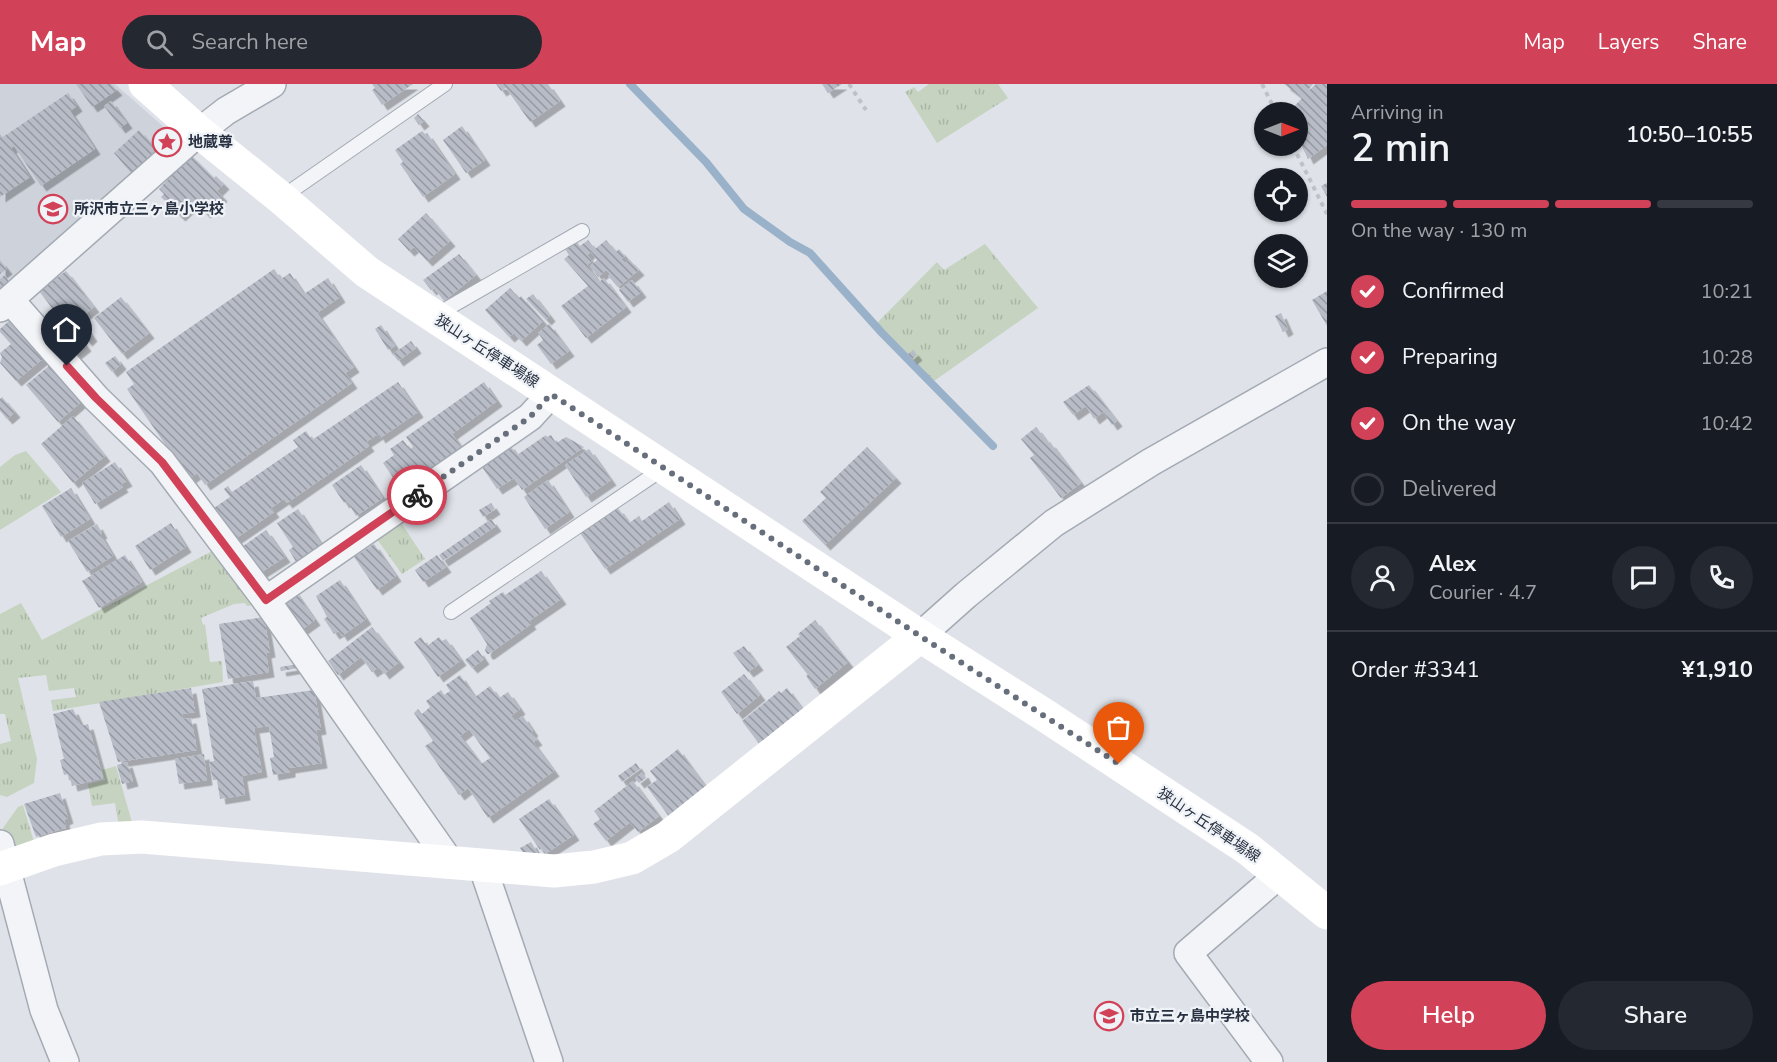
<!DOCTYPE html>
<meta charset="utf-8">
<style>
:root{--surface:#171b24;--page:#242831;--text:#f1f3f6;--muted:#9ea1a6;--line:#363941;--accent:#d14157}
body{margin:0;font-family:"Nunito Sans","Noto Sans JP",sans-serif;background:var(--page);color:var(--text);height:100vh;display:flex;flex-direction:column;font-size:22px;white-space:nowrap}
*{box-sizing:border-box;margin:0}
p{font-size:20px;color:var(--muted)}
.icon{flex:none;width:33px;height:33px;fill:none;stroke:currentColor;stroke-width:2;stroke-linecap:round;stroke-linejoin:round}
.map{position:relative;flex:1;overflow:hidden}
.drawer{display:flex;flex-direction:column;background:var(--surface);width:450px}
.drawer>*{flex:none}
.needle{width:39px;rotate:90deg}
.buttons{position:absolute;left:1254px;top:18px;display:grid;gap:12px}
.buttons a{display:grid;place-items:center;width:54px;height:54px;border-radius:50%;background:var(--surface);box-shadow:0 2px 4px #0004;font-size:30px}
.pin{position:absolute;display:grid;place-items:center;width:51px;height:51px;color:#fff;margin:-62px -26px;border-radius:50% 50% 50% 0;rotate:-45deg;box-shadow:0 0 6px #0007}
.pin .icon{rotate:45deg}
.courier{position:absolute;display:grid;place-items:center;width:60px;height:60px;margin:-30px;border:4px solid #d14157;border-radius:50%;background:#fff;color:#222;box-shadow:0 2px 8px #0007}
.head em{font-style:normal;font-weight:600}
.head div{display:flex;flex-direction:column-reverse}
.head{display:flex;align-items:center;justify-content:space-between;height:102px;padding:0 24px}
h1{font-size:39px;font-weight:600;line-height:45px}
.bar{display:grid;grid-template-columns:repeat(4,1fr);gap:9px 6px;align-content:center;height:72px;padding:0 24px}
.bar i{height:8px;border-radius:4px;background:var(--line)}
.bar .on{background:var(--accent)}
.bar p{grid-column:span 4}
.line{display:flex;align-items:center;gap:15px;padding:0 24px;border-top:2px solid var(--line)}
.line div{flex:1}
.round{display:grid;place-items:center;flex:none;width:63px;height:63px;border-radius:32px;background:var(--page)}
ol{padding:0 24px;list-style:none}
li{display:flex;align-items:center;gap:18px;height:66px}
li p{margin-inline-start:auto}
li .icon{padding:6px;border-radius:50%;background:var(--accent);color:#fff;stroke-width:4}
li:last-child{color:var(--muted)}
li i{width:33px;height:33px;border:3px solid var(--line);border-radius:50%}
.primary-button{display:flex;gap:12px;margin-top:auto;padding:12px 24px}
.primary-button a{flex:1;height:69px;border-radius:36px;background:var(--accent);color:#fff;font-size:24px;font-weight:600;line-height:69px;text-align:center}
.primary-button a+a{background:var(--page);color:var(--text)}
header{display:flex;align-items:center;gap:36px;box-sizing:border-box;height:84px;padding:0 30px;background:var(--accent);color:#fff}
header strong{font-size:28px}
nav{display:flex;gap:33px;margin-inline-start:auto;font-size:21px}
.search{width:420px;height:54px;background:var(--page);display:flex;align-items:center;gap:15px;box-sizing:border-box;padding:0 21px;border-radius:33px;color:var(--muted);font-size:22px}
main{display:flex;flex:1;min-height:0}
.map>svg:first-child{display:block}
</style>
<header>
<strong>Map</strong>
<div class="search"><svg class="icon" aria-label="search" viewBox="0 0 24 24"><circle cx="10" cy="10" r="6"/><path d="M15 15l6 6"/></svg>Search here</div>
<nav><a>Map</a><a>Layers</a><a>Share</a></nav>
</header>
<main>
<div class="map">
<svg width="1327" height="978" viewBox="0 0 1327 978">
<defs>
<pattern id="grass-tufts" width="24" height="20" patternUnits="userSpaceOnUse" patternTransform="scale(1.5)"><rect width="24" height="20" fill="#c5d3c0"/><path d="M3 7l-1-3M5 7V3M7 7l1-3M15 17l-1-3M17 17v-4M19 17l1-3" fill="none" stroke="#a9b6a6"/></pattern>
<pattern id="building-back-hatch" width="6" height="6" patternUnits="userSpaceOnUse" patternTransform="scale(1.5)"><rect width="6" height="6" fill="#b7bcc6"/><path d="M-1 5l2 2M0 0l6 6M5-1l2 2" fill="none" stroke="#9599a2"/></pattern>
<filter id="shadow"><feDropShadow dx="5.5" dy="5.5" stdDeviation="0" flood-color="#0004"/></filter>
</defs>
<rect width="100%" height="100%" fill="#dfe3e9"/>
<polygon fill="#cdd2db" points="0,0 115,0 165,44 153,59 166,73 0,213"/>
<g fill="url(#grass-tufts)">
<polygon points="929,0 998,0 1008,14 937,59 905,8 914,3 918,8"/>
<polygon points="985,160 1038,224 934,297 877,239 937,178 944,186"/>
<polygon points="26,367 61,408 0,446 0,383 15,371"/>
<polygon points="398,434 425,475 402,490 374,451"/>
<polygon points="218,464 259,520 247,522 245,519 234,520 201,534 203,541 205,540 210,578 222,577 223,598 53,627 51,616 76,613 74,604 49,607 46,591 18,594 37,675 34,699 7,713 0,711 0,660 11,657 5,630 0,630 0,530 21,519 42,556"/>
<polygon points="116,682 133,742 119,743 115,719 92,722 88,700 105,696 102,686"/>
<polygon points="23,721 35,761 18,767 8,762 3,744 18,723"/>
</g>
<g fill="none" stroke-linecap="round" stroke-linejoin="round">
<polyline stroke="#9ab1ca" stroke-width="8" points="630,0 706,78 744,125 790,158 810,169 882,249 993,362"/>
</g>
<g fill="url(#building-back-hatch)" fill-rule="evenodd" filter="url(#shadow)">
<polygon points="76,0 111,0 117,6 92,23"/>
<polygon points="372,0 413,0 382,21 372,6 375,4"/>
<polygon points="496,0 548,0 560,17 530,38 506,4 501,7"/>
<polygon points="822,0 842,0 828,9"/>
<polygon points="1284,0 1313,0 1306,9 1316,0 1327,0 1327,61 1308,75 1298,54 1298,28 1289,28 1302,14"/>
<polygon points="68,9 77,22 70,27 95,65 41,102 14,62 11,64 30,93 0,113 0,50 3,53"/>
<polygon points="111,17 127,39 120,44 104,22"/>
<polygon points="418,30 424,37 419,41 414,34"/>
<polygon points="462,42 485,76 466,89 443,56"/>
<polygon points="139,46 163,74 137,96 114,69"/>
<polygon points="422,47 425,50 427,49 455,90 423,113 400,80 403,78 395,66"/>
<polygon points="167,48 176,56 166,67 157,60"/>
<polygon points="191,71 214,94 216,92 224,100 217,107 222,112 205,129 195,118 180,132 161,113 164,110 159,105"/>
<polygon points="1327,99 1327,113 1321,102"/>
<polygon points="426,129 450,157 427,177 414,163 409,167 398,155"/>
<polygon points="588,156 595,165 606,156 616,168 619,165 625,172 621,175 625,179 629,175 639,186 618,203 608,192 610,190 606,186 598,193 590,182 597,176 591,168 587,171 592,177 587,181 599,198 604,194 626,223 586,254 561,222 588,202 564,175 569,171 565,165 576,157 580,162"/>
<polygon points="459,170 476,191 444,217 434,204 431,206 423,196"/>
<polygon points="0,176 7,185 0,190"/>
<polygon points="274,185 281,195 290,189 304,210 328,194 340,213 317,229 354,283 345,289 352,299 205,401 197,389 189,395 127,305 134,300 126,288"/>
<polygon points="66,187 94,223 67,244 39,207"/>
<polygon points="5,191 9,198 0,206 0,195"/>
<polygon points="632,196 641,208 628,218 619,206"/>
<polygon points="510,204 519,214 521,212 543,237 521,257 514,249 509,253 485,226"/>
<polygon points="1327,207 1327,242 1312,216"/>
<polygon points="533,210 550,232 546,236 526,215"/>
<polygon points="121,213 149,249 122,270 94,234"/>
<polygon points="1281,229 1288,245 1283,248 1275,232"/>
<polygon points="12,234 45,273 16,297 0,279 2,273 0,269 11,260 0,248 0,245"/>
<polygon points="549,240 569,267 551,280 537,261 543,256 538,249"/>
<polygon points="381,241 395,262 388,266 375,245"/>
<polygon points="85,242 92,252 87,257 79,247"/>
<polygon points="73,245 86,262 72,273 59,256"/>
<polygon points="411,257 416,264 398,277 393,270"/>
<polygon points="913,266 917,271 912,275 908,270"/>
<polygon points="115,272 121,280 112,288 105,279"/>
<polygon points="50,281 82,317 58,338 26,301"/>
<polygon points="398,298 418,328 380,354 378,350 366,358 369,362 287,419 284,415 271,424 274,428 235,455 214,424 230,413 224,405 228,402 232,408 298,363 293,356 306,347 312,356"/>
<polygon points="484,298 497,317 452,350 466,370 434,393 428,385 401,405 383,379 394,371 390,365 403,356 410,365 413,363 406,353"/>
<polygon points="1089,301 1117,337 1112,341 1103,328 1094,335 1086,322 1073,331 1063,318"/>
<polygon points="2,313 15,328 7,335 0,327 0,315"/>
<polygon points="73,332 105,372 73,399 41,360"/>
<polygon points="1036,343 1048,359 1050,358 1081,399 1061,414 1030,374 1034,371 1021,355"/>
<polygon points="546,351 547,353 551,351 556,359 566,353 584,363 522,406 514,394 497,405 480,380 509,360 517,371"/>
<polygon points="867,363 896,394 825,461 802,437 826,414 820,408"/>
<polygon points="589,365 611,396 586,413 565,381"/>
<polygon points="115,378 127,397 121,400 123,403 95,420 82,399"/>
<polygon points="361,381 383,414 356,432 347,417 344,419 332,401"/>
<polygon points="548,396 569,428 545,445 524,413"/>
<polygon points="71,404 90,435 61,453 42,422"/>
<polygon points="669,418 680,435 605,485 580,449 618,424 629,439 639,432 642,437"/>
<polygon points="491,419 495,425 483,433 479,426"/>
<polygon points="298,425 323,463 299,483 289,466 293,463 277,439"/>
<polygon points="491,435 496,442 443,477 439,471"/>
<polygon points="171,439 186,463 150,486 135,462"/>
<polygon points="97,440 102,449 100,450 113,472 87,488 68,457"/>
<polygon points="266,446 285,473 257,491 239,465"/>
<polygon points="374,460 396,492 377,506 354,473"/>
<polygon points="125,471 142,498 99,524 82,497"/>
<polygon points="437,471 446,483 423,498 415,486"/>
<polygon points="541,487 561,515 529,537 531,540 489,570 487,570 485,566 487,560 470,534 491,519 489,517 503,508 505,511"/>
<polygon points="340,496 366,535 342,552 339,547 334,550 324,535 327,533 316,512"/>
<polygon points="294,506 315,536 297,549 276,518"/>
<polygon points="264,533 270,568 266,569 269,588 228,595 219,540"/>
<polygon points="815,536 848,578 815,605 806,592 808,591 786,563 800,552 798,550"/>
<polygon points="372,543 399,578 384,590 379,583 372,588 361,573 338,591 328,577"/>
<polygon points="421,553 427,562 439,553 442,557 446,555 461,576 438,593 414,558"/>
<polygon points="744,562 758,581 748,588 733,569"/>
<polygon points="478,566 484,575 472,584 465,576"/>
<polygon points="299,580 299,584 281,587 280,583"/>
<polygon points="744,590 760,611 737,630 721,608"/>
<path d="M460,591l15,22 15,-11 9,12 9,-6 12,17 -9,7 4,5 8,-5 10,15 -2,1 6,8 -4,2 21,29 -66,47 -20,-30 -9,7 -34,-49 8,-5 -19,-28 4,-4 4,5 8,-7 -4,-6 15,-11 3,5 6,-4 -4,-6zM469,645l21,29 -9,6 -21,-28z"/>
<polygon points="253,597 256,614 314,606 321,645 316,646 322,679 290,684 290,688 273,691 270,674 274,673 269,642 254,644 262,688 242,692 245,711 220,715 217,696 213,696 209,678 214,677 202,605"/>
<polygon points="191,604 195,628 182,630 183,635 191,634 197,666 118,678 99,618"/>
<polygon points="787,604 803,626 760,661 742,637 779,607 781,609"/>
<polygon points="73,625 81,642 88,640 103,694 72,702 69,690 64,691 60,676 64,675 53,630"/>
<polygon points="678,665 708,706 670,734 647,703 657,696 650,687"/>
<polygon points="204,670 207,696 179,700 175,675"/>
<polygon points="127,678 133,697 122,700 117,681"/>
<polygon points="636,679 640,685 622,698 618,692"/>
<polygon points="643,688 646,694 639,699 635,694"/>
<polygon points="633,697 659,732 638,748 630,738 606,757 593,740 600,735 594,727"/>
<polygon points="60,709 68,734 64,736 66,744 36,753 24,720"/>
<polygon points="549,715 574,751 545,770 541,764 540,766 519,735"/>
<polygon points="531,758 539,771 529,778 520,764"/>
</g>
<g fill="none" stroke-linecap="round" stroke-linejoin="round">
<g stroke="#a4aab3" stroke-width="16">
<g id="lane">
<polyline points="281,114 445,0"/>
<polyline points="436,231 582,147"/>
<polyline points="451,528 664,384"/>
</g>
</g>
<g stroke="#a4aab3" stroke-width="30">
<g id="street">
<polyline points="10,216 96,314 162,378 266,516 450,778"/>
<polyline points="0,224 199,48 226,27 272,0"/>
<polyline points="266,516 530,333 551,310"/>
<polyline points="920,552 966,511 1054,439 1151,378 1327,278"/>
<polyline points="0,760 44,926 65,978"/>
<polyline points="482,781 549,978"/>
<polyline points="1269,978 1188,869 1280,790"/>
</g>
</g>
<g stroke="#bdc1c8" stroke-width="4" stroke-dasharray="4.5 4.5" stroke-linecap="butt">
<polyline points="849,0 866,26"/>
<polyline points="1262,0 1276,28"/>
<polyline points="1293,62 1327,130"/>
</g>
<use href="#lane" stroke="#f2f4f7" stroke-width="14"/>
<use href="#street" stroke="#f2f4f7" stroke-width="27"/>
<g stroke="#fff" stroke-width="33">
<polyline points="145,0 199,48 281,114 367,188 920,552 1046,632 1248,765 1327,829"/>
<polyline points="0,785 54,766 101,755 142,753 554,787 594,783 632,774 668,753 920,552"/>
</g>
</g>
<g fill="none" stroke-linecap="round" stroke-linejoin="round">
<polyline stroke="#686f7c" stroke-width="6" stroke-dasharray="0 10.8" points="417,411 530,333 551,310 920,552 1119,680"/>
<polyline stroke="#d14157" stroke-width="8" points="67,282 96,314 162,378 266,516 417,411"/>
</g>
<defs>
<g id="sight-ring" transform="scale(1.5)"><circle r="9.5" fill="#eff2f6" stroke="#d14157" stroke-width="1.5"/><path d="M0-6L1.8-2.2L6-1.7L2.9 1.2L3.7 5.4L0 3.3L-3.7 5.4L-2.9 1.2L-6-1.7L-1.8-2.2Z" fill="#d14157"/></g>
<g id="school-ring" transform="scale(1.5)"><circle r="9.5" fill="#eff2f6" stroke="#d14157" stroke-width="1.5"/><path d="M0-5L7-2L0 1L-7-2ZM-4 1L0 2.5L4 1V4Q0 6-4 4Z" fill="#d14157"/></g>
</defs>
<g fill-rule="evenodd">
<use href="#sight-ring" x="167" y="58"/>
<use href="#school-ring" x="53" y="125"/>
<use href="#school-ring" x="1109" y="932"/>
</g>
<g text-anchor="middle" stroke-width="4.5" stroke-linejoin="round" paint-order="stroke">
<g font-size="15" font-weight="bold" fill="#283141" stroke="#eff2f6" text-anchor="start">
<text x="188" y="63">地蔵尊</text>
<text x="74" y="130">所沢市立三ヶ島小学校</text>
<text x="1130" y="937">市立三ヶ島中学校</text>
</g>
<g font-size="15" fill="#283141" stroke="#eff2f6">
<text transform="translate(487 267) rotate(33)" y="5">狭山ヶ丘停車場線</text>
<text transform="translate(1209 741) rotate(34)" y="5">狭山ヶ丘停車場線</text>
</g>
</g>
</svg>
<div class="buttons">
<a><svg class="needle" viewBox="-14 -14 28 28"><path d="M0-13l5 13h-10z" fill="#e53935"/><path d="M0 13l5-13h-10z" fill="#9ea1a6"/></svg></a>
<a><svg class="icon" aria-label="locate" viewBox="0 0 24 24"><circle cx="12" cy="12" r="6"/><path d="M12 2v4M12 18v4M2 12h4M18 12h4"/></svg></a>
<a><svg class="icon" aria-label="layers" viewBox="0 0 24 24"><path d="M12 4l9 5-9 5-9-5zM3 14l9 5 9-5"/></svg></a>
</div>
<div class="pin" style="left:1119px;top:680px;background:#ea580c"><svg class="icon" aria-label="bag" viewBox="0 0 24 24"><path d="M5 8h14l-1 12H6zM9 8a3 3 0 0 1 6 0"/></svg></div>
<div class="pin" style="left:67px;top:282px;background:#1f2937"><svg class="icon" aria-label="home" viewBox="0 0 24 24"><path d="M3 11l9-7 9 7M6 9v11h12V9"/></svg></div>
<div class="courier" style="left:417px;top:411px"><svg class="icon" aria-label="bike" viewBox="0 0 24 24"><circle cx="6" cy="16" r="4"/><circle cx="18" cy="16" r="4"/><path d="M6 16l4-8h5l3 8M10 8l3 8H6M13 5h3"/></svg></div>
</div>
<section class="drawer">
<div class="head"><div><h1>2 min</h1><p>Arriving in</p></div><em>10:50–10:55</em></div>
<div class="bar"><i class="on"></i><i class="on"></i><i class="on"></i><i></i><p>On the way · 130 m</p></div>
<ol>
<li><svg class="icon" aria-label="check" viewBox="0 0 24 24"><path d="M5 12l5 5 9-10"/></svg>Confirmed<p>10:21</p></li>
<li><svg class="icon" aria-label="check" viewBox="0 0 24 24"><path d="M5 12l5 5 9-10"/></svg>Preparing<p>10:28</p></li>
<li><svg class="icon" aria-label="check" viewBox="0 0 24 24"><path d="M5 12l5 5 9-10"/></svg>On the way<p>10:42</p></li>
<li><i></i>Delivered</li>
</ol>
<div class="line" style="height:108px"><a class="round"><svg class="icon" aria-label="person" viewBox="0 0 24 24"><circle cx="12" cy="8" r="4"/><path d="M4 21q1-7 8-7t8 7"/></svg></a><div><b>Alex</b><p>Courier · 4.7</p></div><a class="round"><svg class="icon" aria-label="chat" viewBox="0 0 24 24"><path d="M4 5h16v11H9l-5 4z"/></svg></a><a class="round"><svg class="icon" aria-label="phone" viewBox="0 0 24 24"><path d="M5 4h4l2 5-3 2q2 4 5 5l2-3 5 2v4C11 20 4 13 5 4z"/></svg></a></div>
<div class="line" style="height:78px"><div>Order #3341</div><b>¥1,910</b></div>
<div class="primary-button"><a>Help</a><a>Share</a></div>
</section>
</main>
